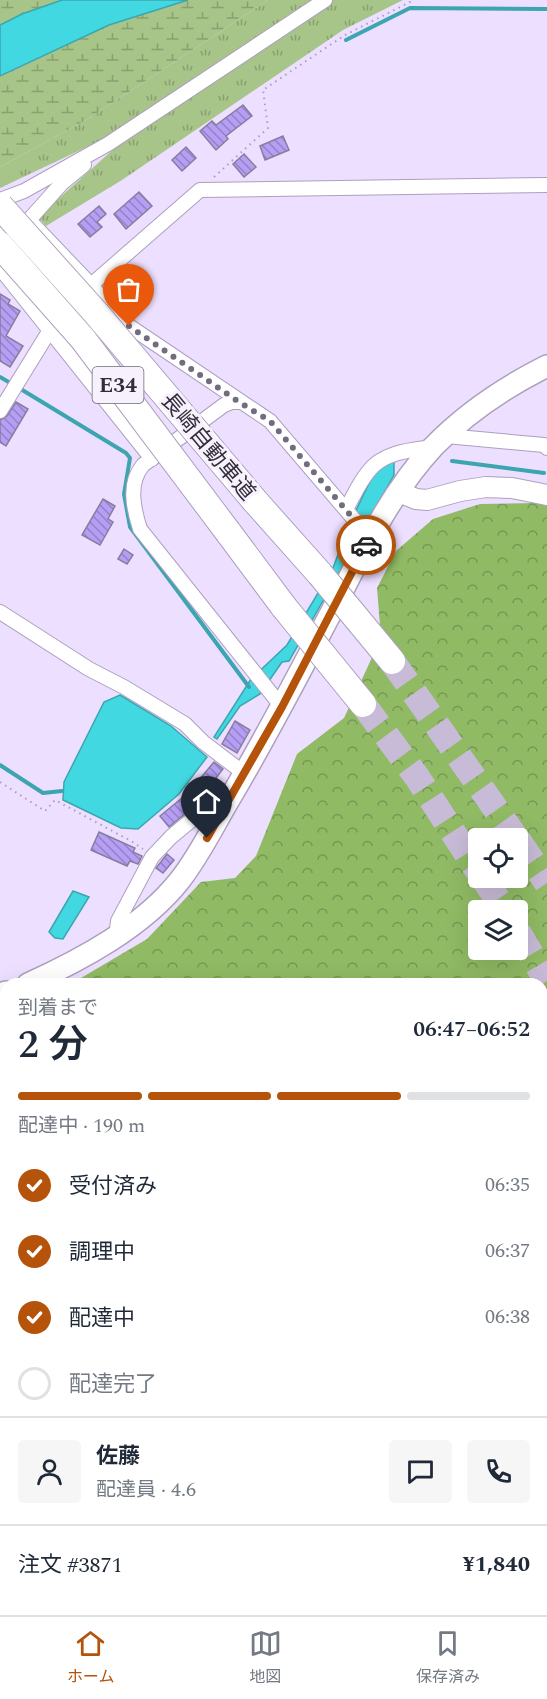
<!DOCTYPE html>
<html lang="ja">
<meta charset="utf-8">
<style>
:root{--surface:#fff;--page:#f6f6f7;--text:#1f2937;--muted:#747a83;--line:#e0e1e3;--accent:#b45309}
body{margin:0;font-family:Spectral,"Noto Sans JP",serif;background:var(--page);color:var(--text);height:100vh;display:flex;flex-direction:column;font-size:22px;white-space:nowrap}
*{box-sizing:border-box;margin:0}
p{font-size:20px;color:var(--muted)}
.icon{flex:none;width:33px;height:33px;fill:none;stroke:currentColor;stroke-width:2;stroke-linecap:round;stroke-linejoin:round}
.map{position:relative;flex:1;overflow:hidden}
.side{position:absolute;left:0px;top:978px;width:548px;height:638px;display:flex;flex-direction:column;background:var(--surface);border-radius:18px 18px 0 0;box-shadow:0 6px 24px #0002}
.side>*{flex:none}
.tools{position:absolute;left:468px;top:828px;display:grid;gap:12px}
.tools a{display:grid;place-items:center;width:60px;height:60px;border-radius:6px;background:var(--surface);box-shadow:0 6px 24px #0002;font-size:30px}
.pin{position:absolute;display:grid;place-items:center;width:51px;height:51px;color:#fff;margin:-62px -26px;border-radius:50% 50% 50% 0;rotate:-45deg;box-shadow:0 0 6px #0007}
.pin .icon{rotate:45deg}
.courier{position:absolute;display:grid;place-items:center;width:60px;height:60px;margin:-30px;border:4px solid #b45309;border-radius:50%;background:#fff;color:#222;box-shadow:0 2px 8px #0007}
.overview em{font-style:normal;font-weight:600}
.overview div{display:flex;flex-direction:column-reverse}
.overview{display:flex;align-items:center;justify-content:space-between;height:102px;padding:0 18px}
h1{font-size:39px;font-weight:600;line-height:45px}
.bar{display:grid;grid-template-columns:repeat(4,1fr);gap:9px 6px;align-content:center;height:72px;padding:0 18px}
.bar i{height:8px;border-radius:4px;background:var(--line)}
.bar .selected{background:var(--accent)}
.bar p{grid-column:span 4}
.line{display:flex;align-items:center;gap:15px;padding:0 18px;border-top:2px solid var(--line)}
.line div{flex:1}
.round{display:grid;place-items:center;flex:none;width:63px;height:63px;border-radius:6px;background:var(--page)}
ol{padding:0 18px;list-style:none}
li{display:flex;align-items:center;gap:18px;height:66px}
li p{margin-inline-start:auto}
li .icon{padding:6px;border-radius:50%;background:var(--accent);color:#fff;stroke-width:4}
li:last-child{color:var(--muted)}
li i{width:33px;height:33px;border:3px solid var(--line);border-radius:50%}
.tabs{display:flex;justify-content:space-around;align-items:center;height:84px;border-top:2px solid var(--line);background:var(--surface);font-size:16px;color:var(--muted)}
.tabs a{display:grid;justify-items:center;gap:3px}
.tabs .selected{color:var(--accent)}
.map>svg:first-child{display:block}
</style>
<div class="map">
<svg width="547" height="1615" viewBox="0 0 547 1615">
<defs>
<pattern id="grass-tufts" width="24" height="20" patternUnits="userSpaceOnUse" patternTransform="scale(1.5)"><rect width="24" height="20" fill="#a7c589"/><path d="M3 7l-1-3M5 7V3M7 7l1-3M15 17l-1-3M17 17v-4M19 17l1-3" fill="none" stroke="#89a071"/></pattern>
<pattern id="forest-crowns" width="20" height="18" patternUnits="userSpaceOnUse" patternTransform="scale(1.5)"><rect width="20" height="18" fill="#90ba64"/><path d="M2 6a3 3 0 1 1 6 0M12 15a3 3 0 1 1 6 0" fill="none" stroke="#769853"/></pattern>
<pattern id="wetland-marsh" width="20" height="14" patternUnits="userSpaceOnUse" patternTransform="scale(1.5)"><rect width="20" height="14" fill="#a7c589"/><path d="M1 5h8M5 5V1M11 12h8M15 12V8" fill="none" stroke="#89a071"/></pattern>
<pattern id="building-back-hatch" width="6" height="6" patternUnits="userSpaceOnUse" patternTransform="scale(1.5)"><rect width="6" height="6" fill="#b59ef4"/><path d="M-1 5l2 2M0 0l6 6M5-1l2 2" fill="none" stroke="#9481c7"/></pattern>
</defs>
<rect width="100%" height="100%" fill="#eddfff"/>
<polygon fill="url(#grass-tufts)" points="268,0 403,0 343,30 122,180 46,226 38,217 117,146 108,137 0,188 0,167 88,119"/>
<path fill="url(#forest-crowns)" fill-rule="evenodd" d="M535,503l12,3v1109h-547v-439l6,-4v438h536v-626h-463l2,-6 66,-39 54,-57 34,-4 21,-22 41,-102 47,-36 37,-80 -4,-50 19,-37 37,-32 47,-15zM478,838h40v40h-40zM478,910h40v40h-40z"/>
<g fill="url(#wetland-marsh)">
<polygon points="0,0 62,0 22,14 0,25"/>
<polygon points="188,0 268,0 88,119 0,167 0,76 109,25"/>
</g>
<g fill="#41d8e1" stroke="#3ca5af" stroke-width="1.5">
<polygon points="62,0 188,0 109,25 0,76 0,25 22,14"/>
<polygon points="394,461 394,475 289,661 282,662 260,694 240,706 217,739 214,737 251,679 287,645 333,568 349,525 371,479 383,465"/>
<polygon points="120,695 171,726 207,757 179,794 138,829 121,828 63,800 64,782 104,702"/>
<polygon points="73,891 89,897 63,939 55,938 49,932"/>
</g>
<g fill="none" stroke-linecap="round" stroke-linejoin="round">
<g stroke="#3ca5af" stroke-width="4">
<polyline points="346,40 410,8 547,9"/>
<polyline points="0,377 12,384"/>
<polyline points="19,388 126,453 130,458 124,494 130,527 249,687"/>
<polyline points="452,461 544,473"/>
<polyline points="0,765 43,793 62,791"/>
</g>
</g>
<g fill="url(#building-back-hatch)" stroke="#857e9c" stroke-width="1.5">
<polygon points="243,105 252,116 226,136 228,139 216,150 200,131 212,121 216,125"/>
<polygon points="283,136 289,150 265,160 260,146"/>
<polygon points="186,147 196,158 182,171 172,160"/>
<polygon points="244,154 256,167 244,177 233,164"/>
<polygon points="139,192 152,206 126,229 114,214"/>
<polygon points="99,206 106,214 97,222 102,227 90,237 78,224"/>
<polygon points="0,294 10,300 8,304 20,311 6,336 23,346 10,367 0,361"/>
<polygon points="16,402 28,409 6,446 0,442 0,420 7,416"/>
<polygon points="103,499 115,506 108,519 113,522 100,545 82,535"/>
<polygon points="124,549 133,555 127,564 118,559"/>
<polygon points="235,721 250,730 237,753 222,744"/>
<polygon points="214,762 223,769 216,778 219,781 213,790 210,788 199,802 169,827 160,816 188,793"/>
<polygon points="99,832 135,848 133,852 142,856 138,864 130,861 127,866 91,850"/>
<polygon points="167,854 174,860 163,873 156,868"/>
</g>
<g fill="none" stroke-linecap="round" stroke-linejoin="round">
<g stroke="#c8bbd7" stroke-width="26" stroke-dasharray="26 13" stroke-linecap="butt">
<polyline points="392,661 516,838"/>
<polyline points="363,704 417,777 478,871"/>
<polyline points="518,840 547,883"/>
<polyline points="483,878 505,910"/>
<polyline points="518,932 547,981"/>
</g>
<g stroke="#ada0be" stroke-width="16">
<g id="street">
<polyline points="0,200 24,191 108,144 325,0"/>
<polyline points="29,220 91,285"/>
<polyline points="0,230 29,220 62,183 84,165"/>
<polyline points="0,268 152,459"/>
<path d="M239,402h-7l-8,3 -81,60c-15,18 -10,42 -3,64l142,178"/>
<polyline points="0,411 50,330"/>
<polyline points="446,436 544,445 547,448"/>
<path d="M346,509c7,-12 13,-26 22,-37 14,-20 43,-22 65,-25"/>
<polyline points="370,538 270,421 129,326 120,319 91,285 200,190 547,185"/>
<polyline points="0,612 89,669 124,687 185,724 203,742 245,774"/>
<polyline points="116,938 118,921 152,857 171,837 219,797 229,801"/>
<polyline points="0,1032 6,1025"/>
</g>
</g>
<g stroke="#ada0be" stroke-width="22">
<polyline id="secondary" points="399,492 416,499 427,500 460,491 486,487 512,488 547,495"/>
</g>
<g stroke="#ada0be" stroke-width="24">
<g id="primary">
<path d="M28,984c53,-24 115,-57 152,-104 18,-23 32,-51 47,-77 42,-70 79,-143 117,-215 25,-49 51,-100 89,-141 33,-34 72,-60 114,-81"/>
<polyline points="0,994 6,992"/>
</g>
</g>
<g stroke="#ada0be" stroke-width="28">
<g id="highway">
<polyline points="255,501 320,574"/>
<polyline points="228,532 284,607"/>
</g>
</g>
<g stroke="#aa9fb8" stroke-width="2" stroke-dasharray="1.5 4.5" stroke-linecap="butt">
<polyline points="214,177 268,128 263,90 345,35 414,0"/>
<polyline points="0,782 45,811 55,800 131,841 143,849"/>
<polyline points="0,1149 6,1149"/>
<polyline points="0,1265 6,1267"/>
</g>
<use href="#street" stroke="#fff" stroke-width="14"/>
<use href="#secondary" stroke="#fff" stroke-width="20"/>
<use href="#primary" stroke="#fff" stroke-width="21"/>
<use href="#highway" stroke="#fff" stroke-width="26"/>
<g stroke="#ada0be" stroke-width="28" stroke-linecap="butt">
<g id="highway-bridge">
<polyline points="0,206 96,313 255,501"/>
<polyline points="0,245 83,339 228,532"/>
<polyline points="320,574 392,661"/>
<polyline points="284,607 363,704"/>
</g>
</g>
<use href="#highway-bridge" stroke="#fff" stroke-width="26"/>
</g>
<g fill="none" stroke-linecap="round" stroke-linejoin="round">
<polyline stroke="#736b7e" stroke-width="6" stroke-dasharray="0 10.8" points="129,326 239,402 270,421 370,538 366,545"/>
<polyline stroke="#b45309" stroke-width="8" points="207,838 282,707 366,545"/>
</g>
<g text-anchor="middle" stroke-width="6" stroke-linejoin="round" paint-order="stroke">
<rect fill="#f6f1fd" stroke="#6d6874" stroke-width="1.5" x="92.5" y="367" width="51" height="36" rx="4.5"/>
<g font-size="21" font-weight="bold" fill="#322d39">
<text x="118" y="392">E34</text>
</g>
<g font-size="22" fill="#322d39" stroke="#f6f1fd">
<text transform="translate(209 446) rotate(50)" y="8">長崎自動車道</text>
</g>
</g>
</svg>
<div class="tools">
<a><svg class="icon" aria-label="locate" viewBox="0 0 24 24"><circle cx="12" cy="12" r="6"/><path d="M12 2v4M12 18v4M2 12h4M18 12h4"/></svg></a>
<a><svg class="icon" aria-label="layers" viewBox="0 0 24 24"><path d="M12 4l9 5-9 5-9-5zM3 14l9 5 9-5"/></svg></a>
</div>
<div class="pin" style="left:129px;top:326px;background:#ea580c"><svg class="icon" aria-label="bag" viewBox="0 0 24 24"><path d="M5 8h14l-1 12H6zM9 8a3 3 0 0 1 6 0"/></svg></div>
<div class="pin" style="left:207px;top:838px;background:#1f2937"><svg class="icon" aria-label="home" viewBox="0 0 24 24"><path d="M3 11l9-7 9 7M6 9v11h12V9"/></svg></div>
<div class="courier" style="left:366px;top:545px"><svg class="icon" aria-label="car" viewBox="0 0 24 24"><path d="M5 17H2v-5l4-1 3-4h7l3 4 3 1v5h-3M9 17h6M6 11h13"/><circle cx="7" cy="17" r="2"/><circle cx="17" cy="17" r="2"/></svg></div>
<section class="side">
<div class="overview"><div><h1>2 分</h1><p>到着まで</p></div><em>06:47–06:52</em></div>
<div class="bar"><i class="selected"></i><i class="selected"></i><i class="selected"></i><i></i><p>配達中 · 190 m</p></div>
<ol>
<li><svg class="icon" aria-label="check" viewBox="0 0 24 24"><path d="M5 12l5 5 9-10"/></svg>受付済み<p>06:35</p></li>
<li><svg class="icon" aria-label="check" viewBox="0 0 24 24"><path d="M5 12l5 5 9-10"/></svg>調理中<p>06:37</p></li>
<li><svg class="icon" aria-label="check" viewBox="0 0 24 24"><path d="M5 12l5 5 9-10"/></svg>配達中<p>06:38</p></li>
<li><i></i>配達完了</li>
</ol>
<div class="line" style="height:108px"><a class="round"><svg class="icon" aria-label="person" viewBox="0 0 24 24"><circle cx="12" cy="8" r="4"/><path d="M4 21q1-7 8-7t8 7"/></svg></a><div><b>佐藤</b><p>配達員 · 4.6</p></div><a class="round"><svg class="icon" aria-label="chat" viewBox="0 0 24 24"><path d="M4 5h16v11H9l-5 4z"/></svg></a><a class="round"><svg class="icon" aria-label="phone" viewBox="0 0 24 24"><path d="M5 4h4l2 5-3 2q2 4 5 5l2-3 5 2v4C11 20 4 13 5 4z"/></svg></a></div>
<div class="line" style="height:78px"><div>注文 #3871</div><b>¥1,840</b></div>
</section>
</div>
<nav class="tabs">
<a class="selected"><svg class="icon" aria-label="home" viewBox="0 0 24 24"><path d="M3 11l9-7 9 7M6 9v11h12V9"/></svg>ホーム</a>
<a><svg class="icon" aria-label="map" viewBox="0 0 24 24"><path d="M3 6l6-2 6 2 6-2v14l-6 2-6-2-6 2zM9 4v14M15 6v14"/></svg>地図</a>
<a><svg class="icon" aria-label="saved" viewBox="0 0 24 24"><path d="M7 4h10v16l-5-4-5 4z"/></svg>保存済み</a>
</nav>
